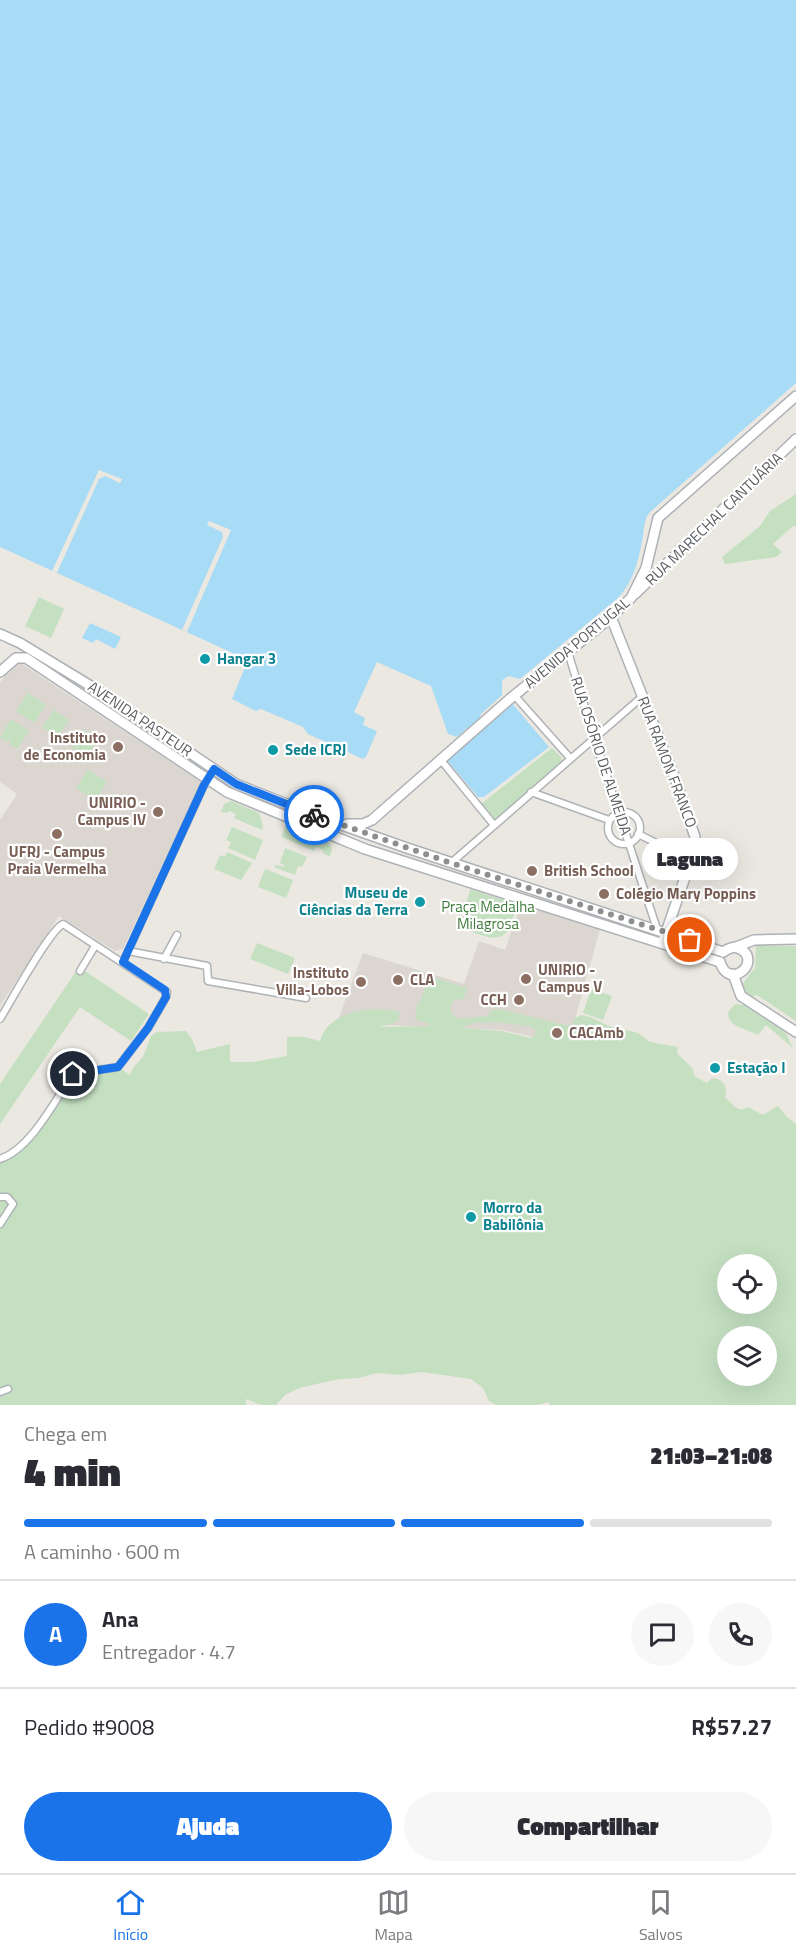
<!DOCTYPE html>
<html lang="pt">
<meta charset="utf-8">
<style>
:root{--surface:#fff;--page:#f7f7f7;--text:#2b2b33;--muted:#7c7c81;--line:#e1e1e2;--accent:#1a73e8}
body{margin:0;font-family:"Titillium Web",sans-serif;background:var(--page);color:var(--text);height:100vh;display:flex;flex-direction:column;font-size:22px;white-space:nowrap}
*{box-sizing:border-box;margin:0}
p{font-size:20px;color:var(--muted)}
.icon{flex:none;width:33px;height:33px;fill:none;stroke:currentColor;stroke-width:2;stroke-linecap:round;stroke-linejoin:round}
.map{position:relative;height:1405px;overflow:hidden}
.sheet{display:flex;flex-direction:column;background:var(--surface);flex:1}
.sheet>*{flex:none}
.buttons{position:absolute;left:717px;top:1254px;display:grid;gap:12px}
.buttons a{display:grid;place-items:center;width:60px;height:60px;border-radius:50%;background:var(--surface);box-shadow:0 6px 24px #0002;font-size:30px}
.pin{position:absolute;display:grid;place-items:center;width:51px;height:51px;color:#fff;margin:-26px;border:3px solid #fff;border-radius:50%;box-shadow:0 2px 6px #0007}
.courier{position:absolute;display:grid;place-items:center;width:60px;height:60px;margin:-30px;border:4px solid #1a73e8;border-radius:50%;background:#fff;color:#222;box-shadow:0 2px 8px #0007}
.bubble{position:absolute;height:42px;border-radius:21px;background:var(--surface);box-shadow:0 6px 24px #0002;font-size:20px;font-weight:800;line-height:42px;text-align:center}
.head em{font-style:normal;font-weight:800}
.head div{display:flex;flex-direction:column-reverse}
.head{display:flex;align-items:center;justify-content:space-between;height:102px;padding:0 24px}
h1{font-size:39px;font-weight:800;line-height:45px}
.bar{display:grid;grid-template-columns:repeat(4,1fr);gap:9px 6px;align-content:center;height:72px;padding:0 24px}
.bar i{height:8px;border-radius:4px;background:var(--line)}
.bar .selected{background:var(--accent)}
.bar p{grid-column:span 4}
.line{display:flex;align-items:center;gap:15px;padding:0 24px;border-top:2px solid var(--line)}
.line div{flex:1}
.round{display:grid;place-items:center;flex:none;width:63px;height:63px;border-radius:32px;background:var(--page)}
.cta{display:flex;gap:12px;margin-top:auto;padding:12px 24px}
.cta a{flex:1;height:69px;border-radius:36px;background:var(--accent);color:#fff;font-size:24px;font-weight:800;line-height:69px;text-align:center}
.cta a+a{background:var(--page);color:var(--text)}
.tabs{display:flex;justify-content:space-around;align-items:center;height:84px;border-top:2px solid var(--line);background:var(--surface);font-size:16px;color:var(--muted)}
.tabs a{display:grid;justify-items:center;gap:3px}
.tabs .selected{color:var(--accent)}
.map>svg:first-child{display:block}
</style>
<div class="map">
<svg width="796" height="1405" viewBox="0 0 796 1405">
<rect width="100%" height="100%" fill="#ebe8e2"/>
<g fill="#dbd7d0">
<polygon points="19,662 201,782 123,949 115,951 59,916 0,1006 0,820 17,794 0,782 0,683 13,664"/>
<polygon points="521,904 600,929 568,1045 502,1030 388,1025 333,1033 363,953 464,984 479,941 505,950"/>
</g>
<g fill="#c4e0c1" fill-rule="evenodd">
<polygon points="796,494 796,526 793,526 773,544 782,552 776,557 725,564 722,557 760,526 770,511"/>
<polygon points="39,597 64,609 51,638 25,626"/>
<polygon points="28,693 46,705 34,723 16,711"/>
<polygon points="54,710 69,720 57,738 52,735 53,732 42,728"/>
<polygon points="11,719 29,731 17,749 10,744 10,738 6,742 0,738"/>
<polygon points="82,729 98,739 86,757 81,754 82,751 71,748"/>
<polygon points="552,748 561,757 562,762 495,820 493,819 481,804"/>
<polygon points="88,770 107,782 95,800 76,788"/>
<polygon points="231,801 259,813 263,826 262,830 234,818 236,814 229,811 227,813 221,812 224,804"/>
<polygon points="286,823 327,840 332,849 330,857 323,853 323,850 316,847 314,851 282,837"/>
<polygon points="232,827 263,840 255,860 228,848 231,842 226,840"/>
<polygon points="285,848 307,857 302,867 298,866 295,875 274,867 275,865 284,867 284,865 280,863"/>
<polygon points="227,852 252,863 241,880 214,869 220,855 225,857"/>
<polygon points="265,869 293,880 286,898 258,887"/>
<path d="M470,889l47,15c-7,20 -6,39 -33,32 -6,-2 -13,-4 -18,-7l-3,-12z"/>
<polygon points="769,942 769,946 796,946 796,1021 757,995 751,997 743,988 743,983 755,968 756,944"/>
<polygon points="257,943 295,958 288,974 250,959"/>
<polygon points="79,967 149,1014 131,1041 80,1007 0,1124 0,1084"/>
<path d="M428,976l39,12 -4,11 -9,1 -4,8 2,7 6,4 29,-3 5,-6 7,-1 66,16h7l3,-7 7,-3 8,2 19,9 29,7 12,9 28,5 -1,6 16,16 1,7 13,7 5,-5c11,1 16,8 13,19l10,10 6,3 7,-3c21,11 10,9 30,-1l9,11 9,7v281h-246l-1,-3 -11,3h-42l-7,-4 -6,-13 -12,-9 -50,-7 -22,3 -22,-2 -18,5 -20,1 -40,9 -14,7 -9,10h-15l-15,-6v6h-246v-246l35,-21 43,-61 4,-3 36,-7 12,8 3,-7 10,-11 8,-21 6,-4 29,-1 6,8 5,13 33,-8v18h22l35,-6v-19h18l15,4c8,-30 52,-36 79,-29v7l-5,4 -15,4 51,-1v-2l-15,-5 2,-15 3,-2zM496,1022l33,4 6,3v7l-4,2 -29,-7 -42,-3 15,-5zM728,1264h38v40h-38zM728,1336h38v40h-38z"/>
<polygon points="591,989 612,996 603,1020 583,1013"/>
<path d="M735,1004l9,1 42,28 7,15 -27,-23 -8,10c-12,-7 -30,-7 -30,-23z"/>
</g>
<g fill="#a8dbf5">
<path d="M0,0h796v383l-147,130c-5,8 -5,15 -6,23 -4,23 -9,45 -25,62l-98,81 -11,-3 -7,4v15l-22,20 2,7 29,-20 38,45 -65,50h-6l-32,-38 26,-26 -5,-5 -10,9 -9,-3 -17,-48 -54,-24 -23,50 11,6 -2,7 14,6 -11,26 -3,2 -55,-25 -5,-7 -42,-18 -5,2 -24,-12 16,-39 -248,-113z"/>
<polygon points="90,623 121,637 115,649 96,639 93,643 82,638"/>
</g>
<g fill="#ebe8e2">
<polygon points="99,470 122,479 120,483 105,476 99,479 57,573 52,571"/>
<polygon points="209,521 231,530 187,632 182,630 223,537 222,532 207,525"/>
</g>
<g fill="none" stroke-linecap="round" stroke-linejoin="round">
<g stroke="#afb3b6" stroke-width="9">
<g id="street">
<polyline points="568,652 594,737 657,929"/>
<polyline points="514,695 570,758"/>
<polyline points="440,759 494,825"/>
<polyline points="531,792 609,820"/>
<circle cx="624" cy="828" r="16"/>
<polyline points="638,834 691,860"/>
<polyline points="451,863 643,696"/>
<polyline points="128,951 207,966 208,981 306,998"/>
<polyline points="164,959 177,935"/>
<polyline points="123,962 204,785 214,769"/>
<polyline points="80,971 95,946"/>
<path d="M0,1019c11,-18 49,-88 63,-95l104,68 -1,5 -18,31 -30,39 -45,7c-18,26 -42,75 -73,85"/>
<polyline points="0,1197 7,1197 13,1204 0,1224"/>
<polyline points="0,1392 8,1389"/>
</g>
</g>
<g stroke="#aeb2b6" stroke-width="12">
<g id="secondary">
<polyline points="635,594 796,439"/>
<polyline points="611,617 676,781 695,837 691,860 664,938"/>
<polyline points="0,634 20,643 94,688 236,784 322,818 407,848 723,952"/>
<polyline points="0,672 16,658 26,658 227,792 365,849 720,962"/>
<polyline points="347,824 363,824 372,820 511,698 611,617 631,598 646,568 658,518 796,396"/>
<polyline points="736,947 754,940 796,939"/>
<path d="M720,962c9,29 41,1 22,-12 -7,-5 -13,-2 -19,2"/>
<polyline points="733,974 741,996 796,1032"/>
</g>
</g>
<use href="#street" stroke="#fff" stroke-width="6"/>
<use href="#secondary" stroke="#fff" stroke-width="9"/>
</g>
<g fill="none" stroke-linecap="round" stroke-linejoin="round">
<polyline stroke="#8d8e8e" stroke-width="6" stroke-dasharray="0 10.8" points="314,815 451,863 690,940"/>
<polyline stroke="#1a73e8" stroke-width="8" points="73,1074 118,1067 148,1028 166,997 165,990 123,962 204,785 214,769 236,784 314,815"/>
</g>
<g fill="#0f9aa8" stroke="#fff" stroke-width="2">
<circle cx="205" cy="659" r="6"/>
<circle cx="273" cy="750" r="6"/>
<circle cx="420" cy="902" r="6"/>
<circle cx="715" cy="1068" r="6"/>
<circle cx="471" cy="1217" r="6"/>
</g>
<g fill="#8d6e63" stroke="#fff" stroke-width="2">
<circle cx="118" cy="747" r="6"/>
<circle cx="158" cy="812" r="6"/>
<circle cx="57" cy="834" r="6"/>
<circle cx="532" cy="871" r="6"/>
<circle cx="604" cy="894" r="6"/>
<circle cx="526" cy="979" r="6"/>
<circle cx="398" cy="980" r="6"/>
<circle cx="361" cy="982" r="6"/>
<circle cx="519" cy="1000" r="6"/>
<circle cx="557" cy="1033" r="6"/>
</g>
<g text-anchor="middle" stroke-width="4.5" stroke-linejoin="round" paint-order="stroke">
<g font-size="15" fill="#5a5e61" stroke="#fff">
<text transform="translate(714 519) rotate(-44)" y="5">RUA MARECHAL CANTUÁRIA</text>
<text transform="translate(577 643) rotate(-40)" y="5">AVENIDA PORTUGAL</text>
<text transform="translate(140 719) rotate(34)" y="5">AVENIDA PASTEUR</text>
<text transform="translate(601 756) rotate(72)" y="5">RUA OSÓRIO DE ALMEIDA</text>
<text transform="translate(667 762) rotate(69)" y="5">RUA RAMON FRANCO</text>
</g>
<g font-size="15" font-weight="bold" fill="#0d838f" stroke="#fff" text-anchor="start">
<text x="217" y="664">Hangar 3</text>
<text x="285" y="755">Sede ICRJ</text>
<text x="408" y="898" text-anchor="end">Museu de<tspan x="408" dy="17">Ciências da Terra</tspan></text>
<text x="727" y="1073">Estação I</text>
<text x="483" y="1213">Morro da<tspan x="483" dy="17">Babilônia</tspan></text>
</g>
<g font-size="15" font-weight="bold" fill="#785e54" stroke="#fff" text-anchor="start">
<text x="106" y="743" text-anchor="end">Instituto<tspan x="106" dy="17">de Economia</tspan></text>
<text x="146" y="808" text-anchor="end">UNIRIO -<tspan x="146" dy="17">Campus IV</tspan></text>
<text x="57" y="857" text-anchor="middle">UFRJ - Campus<tspan x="57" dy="17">Praia Vermelha</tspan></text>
<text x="544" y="876">British School</text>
<text x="616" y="899">Colégio Mary Poppins</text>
<text x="538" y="975">UNIRIO -<tspan x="538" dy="17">Campus V</tspan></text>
<text x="349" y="978" text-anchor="end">Instituto<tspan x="349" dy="17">Villa-Lobos</tspan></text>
<text x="410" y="985">CLA</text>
<text x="507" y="1005" text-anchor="end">CCH</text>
<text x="569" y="1038">CACAmb</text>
</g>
<g font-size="15" fill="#407d3d" stroke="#fff">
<text x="488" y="912">Praça Medalha<tspan x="488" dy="17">Milagrosa</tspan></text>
</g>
</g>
</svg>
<div class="buttons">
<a><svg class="icon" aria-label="locate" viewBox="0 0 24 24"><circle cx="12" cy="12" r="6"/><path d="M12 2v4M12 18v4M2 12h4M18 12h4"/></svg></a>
<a><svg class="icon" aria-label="layers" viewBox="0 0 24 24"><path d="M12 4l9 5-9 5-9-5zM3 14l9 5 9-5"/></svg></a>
</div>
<div class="pin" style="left:690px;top:940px;background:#ea580c"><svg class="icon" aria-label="bag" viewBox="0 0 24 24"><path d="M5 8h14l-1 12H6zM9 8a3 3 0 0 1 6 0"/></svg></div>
<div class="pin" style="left:73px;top:1074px;background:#1f2937"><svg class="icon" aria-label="home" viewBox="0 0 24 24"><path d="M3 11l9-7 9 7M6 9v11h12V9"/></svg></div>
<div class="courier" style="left:314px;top:815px"><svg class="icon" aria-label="bike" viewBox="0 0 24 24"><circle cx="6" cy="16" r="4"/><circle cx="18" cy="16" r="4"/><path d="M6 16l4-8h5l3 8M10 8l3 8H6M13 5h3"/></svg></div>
<div class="bubble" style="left:642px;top:838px;width:96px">Laguna</div>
</div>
<section class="sheet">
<div class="head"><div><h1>4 min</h1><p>Chega em</p></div><em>21:03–21:08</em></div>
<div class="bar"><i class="selected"></i><i class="selected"></i><i class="selected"></i><i></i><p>A caminho · 600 m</p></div>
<div class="line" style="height:108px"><b class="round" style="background:var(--accent);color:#fff">A</b><div><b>Ana</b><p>Entregador · 4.7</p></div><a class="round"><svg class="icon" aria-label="chat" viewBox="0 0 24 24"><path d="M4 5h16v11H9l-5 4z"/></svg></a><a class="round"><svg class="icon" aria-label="phone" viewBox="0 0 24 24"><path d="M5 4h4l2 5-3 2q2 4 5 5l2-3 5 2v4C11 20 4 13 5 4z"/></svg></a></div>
<div class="line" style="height:78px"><div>Pedido #9008</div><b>R$57.27</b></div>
<div class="cta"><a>Ajuda</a><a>Compartilhar</a></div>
</section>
<nav class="tabs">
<a class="selected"><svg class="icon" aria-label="home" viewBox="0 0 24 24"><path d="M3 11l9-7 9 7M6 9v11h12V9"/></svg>Início</a>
<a><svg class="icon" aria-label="map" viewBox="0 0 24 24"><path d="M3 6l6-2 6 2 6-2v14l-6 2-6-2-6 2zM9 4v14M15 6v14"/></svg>Mapa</a>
<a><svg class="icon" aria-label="saved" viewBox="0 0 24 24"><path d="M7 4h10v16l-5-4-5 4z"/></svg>Salvos</a>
</nav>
